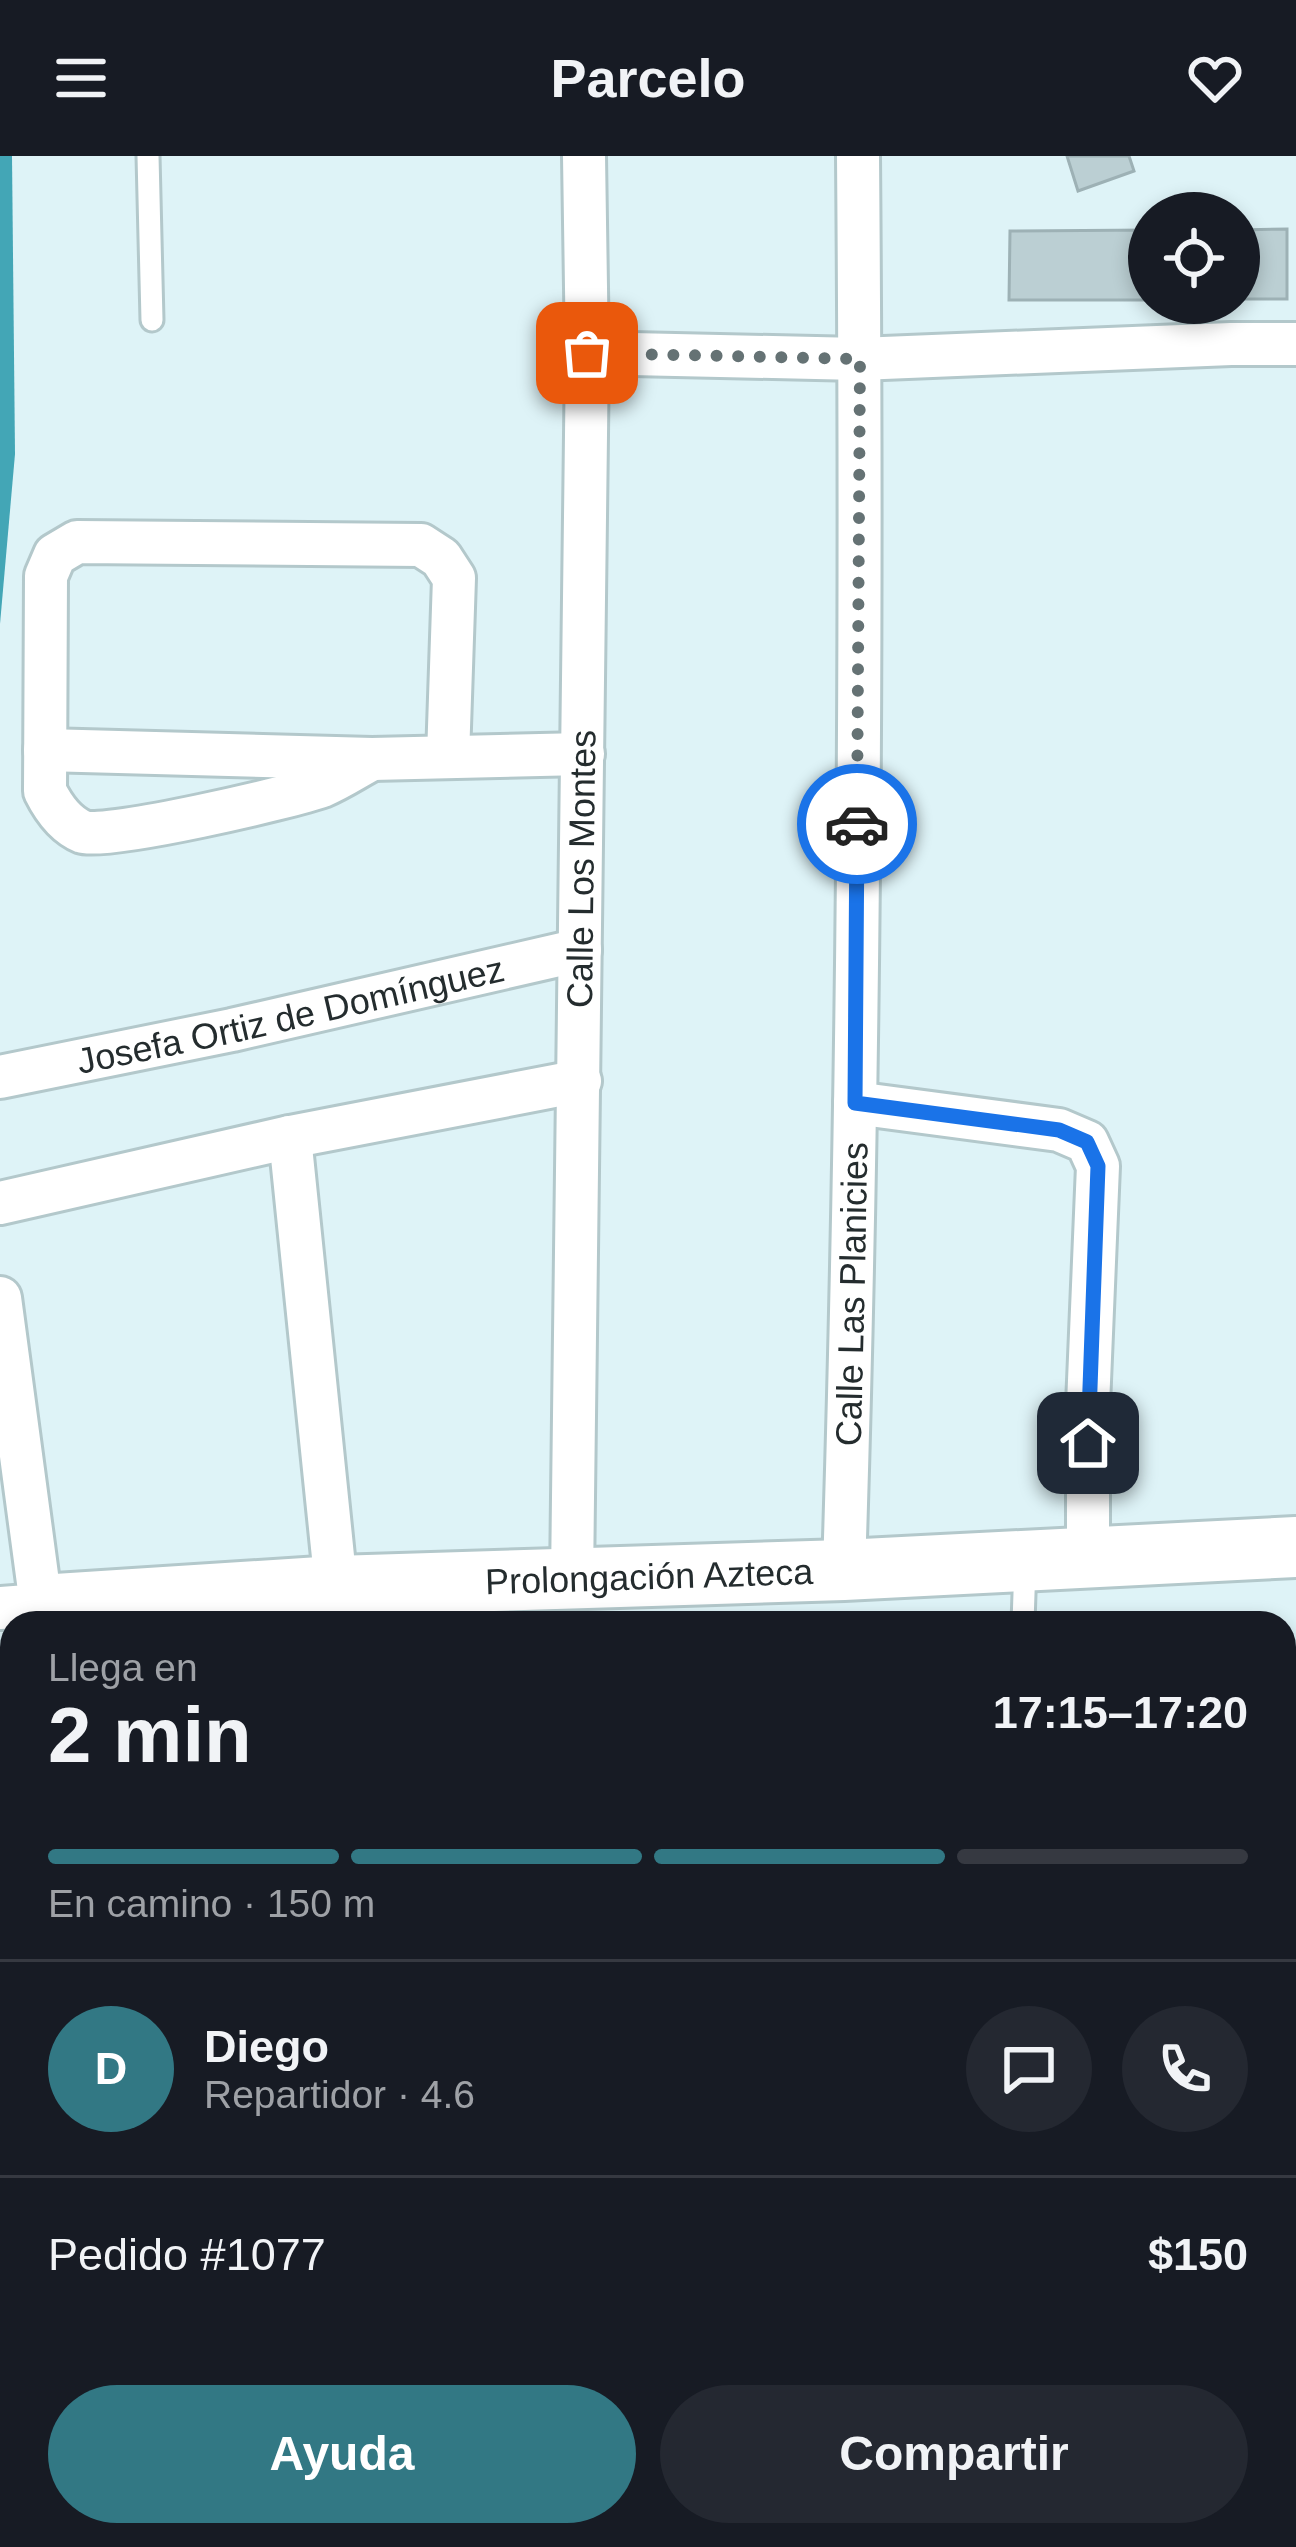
<!DOCTYPE html>
<html lang="es">
<meta charset="utf-8">
<style>
:root{--surface:#171b24;--page:#242831;--text:#f1f3f6;--muted:#9ea1a6;--line:#363941;--accent:#327884}
body{margin:0;font-family:Helvetica,sans-serif;background:var(--page);color:var(--text);height:100vh;display:flex;flex-direction:column;font-size:45px;white-space:nowrap}
*{box-sizing:border-box;margin:0}
p{font-size:39px;color:var(--muted)}
.icon{flex:none;width:66px;height:66px;fill:none;stroke:currentColor;stroke-width:2;stroke-linecap:round;stroke-linejoin:round}
.map{position:relative;flex:1;overflow:hidden}
.drawer{position:absolute;left:0px;top:1455px;width:1296px;height:936px;display:flex;flex-direction:column;background:var(--surface);border-radius:36px 36px 0 0;box-shadow:0 6px 18px #0003}
.drawer>*{flex:none}
.fabs{position:absolute;left:1128px;top:36px;display:grid;gap:24px}
.fabs a{display:grid;place-items:center;width:132px;height:132px;border-radius:50%;background:var(--surface);box-shadow:0 6px 18px #0003;font-size:60px}
.pin{position:absolute;display:grid;place-items:center;width:102px;height:102px;color:#fff;margin:-51px;border-radius:24px;box-shadow:0 6px 18px #0006}
.courier{position:absolute;display:grid;place-items:center;width:120px;height:120px;margin:-60px;border:9px solid #1a73e8;border-radius:50%;background:#fff;color:#222;box-shadow:0 3px 15px #0007}
.head em{font-style:normal;font-weight:700}
.head div{display:flex;flex-direction:column-reverse}
.head{display:flex;align-items:center;justify-content:space-between;height:204px;padding:0 48px}
h1{font-size:78px;font-weight:700;line-height:90px}
.bar{display:grid;grid-template-columns:repeat(4,1fr);gap:18px 12px;align-content:center;height:144px;padding:0 48px}
.bar i{height:15px;border-radius:9px;background:var(--line)}
.bar .current{background:var(--accent)}
.bar p{grid-column:span 4}
.line{display:flex;align-items:center;gap:30px;padding:0 48px;border-top:3px solid var(--line)}
.line div{flex:1}
.round{display:grid;place-items:center;flex:none;width:126px;height:126px;border-radius:63px;background:var(--page)}
.action{display:flex;gap:24px;margin-top:auto;padding:24px 48px}
.action a{flex:1;height:138px;border-radius:72px;background:var(--accent);color:#fff;font-size:48px;font-weight:700;line-height:138px;text-align:center}
.action a+a{background:var(--page);color:var(--text)}
header{display:flex;justify-content:space-between;align-items:center;height:156px;padding:0 48px;background:var(--surface);font-size:54px;font-weight:700}
.map>svg:first-child{display:block}
</style>
<header><svg class="icon" aria-label="menu" viewBox="0 0 24 24"><path d="M4 6h16M4 12h16M4 18h16"/></svg>Parcelo<svg class="icon" aria-label="heart" viewBox="0 0 24 24"><path d="M12 20l-8-8c-3-5 5-10 8-4 3-6 11-1 8 4z"/></svg></header>
<div class="map">
<svg width="1296" height="2391" viewBox="0 0 1296 2391">
<rect width="100%" height="100%" fill="#def3f7"/>
<polygon fill="#43a6b6" points="0,0 12,0 15,298 0,468"/>
<g fill="#bbcfd3" stroke="#9db1b5" stroke-width="3">
<polygon points="1067,0 1129,0 1134,15 1078,35"/>
<polygon points="1287,73 1287,143 1239,143 1239,74"/>
<polygon points="1149,74 1149,144 1009,144 1010,75"/>
</g>
<g fill="none" stroke-linecap="round" stroke-linejoin="round">
<g stroke="#b3c8cb" stroke-width="27">
<g id="lane">
<polyline points="148,0 152,164"/>
<polyline points="1023,1467 1025,1408"/>
</g>
</g>
<g stroke="#b3c8cb" stroke-width="48">
<g id="street">
<polyline points="587,197 859,203 1231,188 1296,188"/>
<polyline points="45,594 372,603 583,598"/>
<path d="M372,603c-17,9 -33,20 -50,27 -30,11 -216,54 -239,46 -17,-7 -30,-25 -38,-41l1,-215 9,-21 22,-13 344,3 20,13 13,20 -6,179"/>
<path id="s1" d="M0,921l232,-47 348,-80"/>
<polyline points="855,947 1059,974 1087,986 1098,1010 1088,1249 1088,1402"/>
<polyline points="290,981 336,1430"/>
<polyline points="0,1047 290,981 580,925"/>
<polyline points="0,1142 41,1449 0,1452"/>
<path id="s2" d="M844,1414c15,-471 18,-943 14,-1414"/>
<path id="s3" d="M572,1424l15,-1227 -3,-197"/>
<polyline points="0,2307 12,2307"/>
<polyline points="1284,2327 1296,2327"/>
<polyline points="404,2391 406,2379"/>
<polyline points="603,2391 605,2379"/>
<polyline points="795,2391 797,2379"/>
<polyline points="1007,2391 1009,2379"/>
<polyline points="1234,2391 1236,2379"/>
</g>
</g>
<g stroke="#b3c8cb" stroke-width="66">
<g id="secondary">
<path id="s4" d="M43,1467l-2,-18 295,-19 508,-16 452,-23"/>
<polyline points="134,2391 134,2379"/>
</g>
</g>
<use href="#lane" stroke="#fff" stroke-width="21"/>
<use href="#street" stroke="#fff" stroke-width="42"/>
<use href="#secondary" stroke="#fff" stroke-width="60"/>
</g>
<g fill="none" stroke-linecap="round" stroke-linejoin="round">
<polyline stroke="#657274" stroke-width="12" stroke-dasharray="0 21.6" points="587,197 860,203 857,668"/>
<polyline stroke="#1a73e8" stroke-width="15" points="857,668 855,947 1059,974 1087,986 1098,1010 1088,1287"/>
</g>
<g text-anchor="middle" stroke-width="12" stroke-linejoin="round" paint-order="stroke">
<g font-size="36" fill="#242c2e" stroke="#def3f7">
<text dy="13" stroke="none"><textPath href="#s3" startOffset="711">Calle Los Montes</textPath></text>
<text dy="13" stroke="none"><textPath href="#s1" startOffset="297">Josefa Ortiz de Domínguez</textPath></text>
<text dy="13" stroke="none"><textPath href="#s2" startOffset="276">Calle Las Planicies</textPath></text>
<text dy="13" stroke="none"><textPath href="#s4" startOffset="627">Prolongación Azteca</textPath></text>
</g>
</g>
</svg>
<div class="fabs">
<a><svg class="icon" aria-label="locate" viewBox="0 0 24 24"><circle cx="12" cy="12" r="6"/><path d="M12 2v4M12 18v4M2 12h4M18 12h4"/></svg></a>
</div>
<div class="pin" style="left:587px;top:197px;background:#ea580c"><svg class="icon" aria-label="bag" viewBox="0 0 24 24"><path d="M5 8h14l-1 12H6zM9 8a3 3 0 0 1 6 0"/></svg></div>
<div class="pin" style="left:1088px;top:1287px;background:#1f2937"><svg class="icon" aria-label="home" viewBox="0 0 24 24"><path d="M3 11l9-7 9 7M6 9v11h12V9"/></svg></div>
<div class="courier" style="left:857px;top:668px"><svg class="icon" aria-label="car" viewBox="0 0 24 24"><path d="M5 17H2v-5l4-1 3-4h7l3 4 3 1v5h-3M9 17h6M6 11h13"/><circle cx="7" cy="17" r="2"/><circle cx="17" cy="17" r="2"/></svg></div>
<section class="drawer">
<div class="head"><div><h1>2 min</h1><p>Llega en</p></div><em>17:15–17:20</em></div>
<div class="bar"><i class="current"></i><i class="current"></i><i class="current"></i><i></i><p>En camino · 150 m</p></div>
<div class="line" style="height:216px"><b class="round" style="background:var(--accent);color:#fff">D</b><div><b>Diego</b><p>Repartidor · 4.6</p></div><a class="round"><svg class="icon" aria-label="chat" viewBox="0 0 24 24"><path d="M4 5h16v11H9l-5 4z"/></svg></a><a class="round"><svg class="icon" aria-label="phone" viewBox="0 0 24 24"><path d="M5 4h4l2 5-3 2q2 4 5 5l2-3 5 2v4C11 20 4 13 5 4z"/></svg></a></div>
<div class="line" style="height:156px"><div>Pedido #1077</div><b>$150</b></div>
<div class="action"><a>Ayuda</a><a>Compartir</a></div>
</section>
</div>
